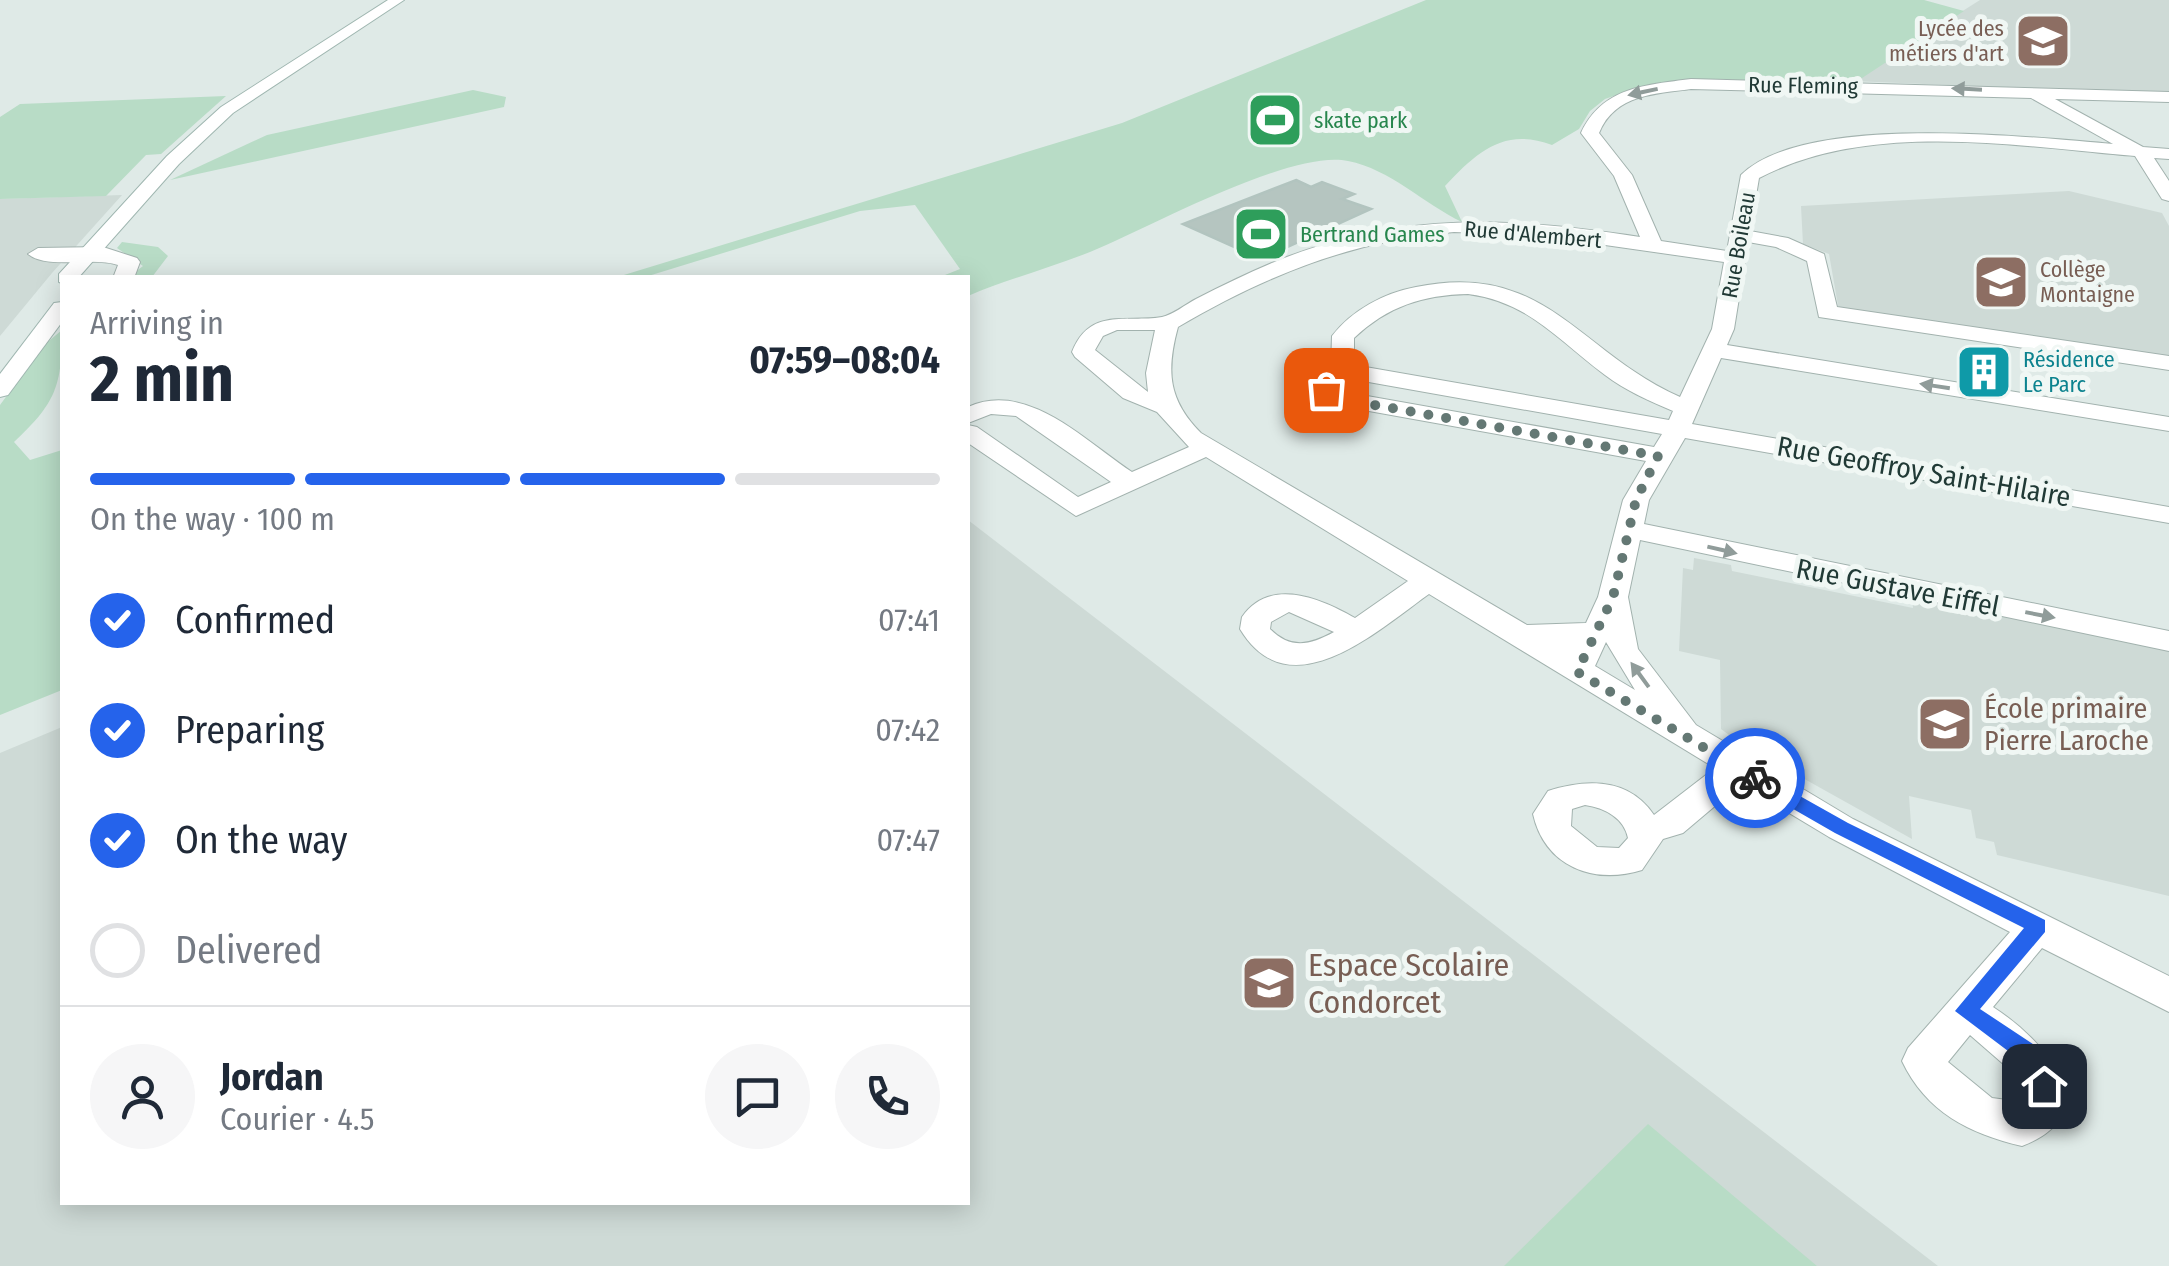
<!DOCTYPE html>
<meta charset="utf-8">
<style>
:root{--surface:#fff;--page:#f6f6f7;--text:#1f2937;--muted:#747a83;--line:#e0e1e3;--accent:#2563eb}
body{margin:0;font-family:"Fira Sans Condensed",sans-serif;background:var(--page);color:var(--text);height:100vh;display:flex;flex-direction:column;font-size:38px;white-space:nowrap}
*{box-sizing:border-box;margin:0}
p{font-size:32px;color:var(--muted)}
.icon{flex:none;width:55px;height:55px;fill:none;stroke:currentColor;stroke-width:2;stroke-linecap:round;stroke-linejoin:round}
.map{position:relative;flex:1;overflow:hidden}
.drawer{position:absolute;left:60px;top:275px;width:910px;height:930px;display:flex;flex-direction:column;background:var(--surface);border-radius:0px;box-shadow:0 5px 25px #0003}
.drawer>*{flex:none}
.pin{position:absolute;display:grid;place-items:center;width:85px;height:85px;color:#fff;margin:-42px;border-radius:20px;box-shadow:0 5px 15px #0006}
.courier{position:absolute;display:grid;place-items:center;width:100px;height:100px;margin:-50px;border:8px solid #2563eb;border-radius:50%;background:#fff;color:#222;box-shadow:0 2px 12px #0007}
.head em{font-style:normal;font-weight:700}
.head div{display:flex;flex-direction:column-reverse}
.head{display:flex;align-items:center;justify-content:space-between;height:170px;padding:0 30px}
h1{font-size:65px;font-weight:700;line-height:75px}
.bar{display:grid;grid-template-columns:repeat(4,1fr);gap:15px 10px;align-content:center;height:120px;padding:0 30px}
.bar i{height:12px;border-radius:8px;background:var(--line)}
.bar .active{background:var(--accent)}
.bar p{grid-column:span 4}
.line{display:flex;align-items:center;gap:25px;padding:0 30px;border-top:2px solid var(--line)}
.line div{flex:1}
.round{display:grid;place-items:center;flex:none;width:105px;height:105px;border-radius:52px;background:var(--page)}
ol{padding:0 30px;list-style:none}
li{display:flex;align-items:center;gap:30px;height:110px}
li p{margin-inline-start:auto}
li .icon{padding:10px;border-radius:50%;background:var(--accent);color:#fff;stroke-width:4}
li:last-child{color:var(--muted)}
li i{width:55px;height:55px;border:5px solid var(--line);border-radius:50%}
.map>svg:first-child{display:block}
</style>
<div class="map">
<svg width="2169" height="1266" viewBox="0 0 2169 1266">
<rect width="100%" height="100%" fill="#dfeae7"/>
<g fill="#cedad6">
<polygon points="1980,0 2169,0 2169,94 1852,81"/>
<polygon points="2069,191 2162,213 2169,226 2169,359 1839,311 1829,254 1803,244 1801,206"/>
<polygon points="122,195 52,273 0,336 0,199"/>
<polygon points="968,520 1938,1266 0,1266 0,753 62,727 62,1202 968,1202"/>
<polygon points="1694,558 1731,565 1732,571 1913,608 1912,596 2169,648 2169,896 1997,855 1994,842 1976,838 1971,810 1909,796 1912,839 1740,743 1721,729 1720,660 1679,651 1683,568 1693,570"/>
</g>
<g fill="#b8dcc6">
<path d="M1426,0h498l40,11 -108,71 -149,-2 -70,8 -32,11 -15,12 -11,18 -27,16c-48,-18 -75,7 -107,41l17,36c-38,-18 -72,-53 -114,-61 -58,-12 -201,68 -258,91 -40,16 -82,27 -122,44v-18l-28,-1 20,-8 -45,-64 -55,6 -215,66 -31,1 508,-155z"/>
<polygon points="473,90 506,97 504,107 170,180 267,135"/>
<polygon points="226,96 161,154 146,155 106,196 0,199 0,117 20,104"/>
<polygon points="122,242 158,247 168,256 152,277 129,277 143,266 117,248"/>
<path d="M62,330c0,56 -6,73 -48,112l16,18 32,-10v240l-62,25v-310l44,-60z"/>
<polygon points="1648,1124 1817,1266 1504,1266"/>
</g>
<polygon fill="#b5c5c0" stroke="#b2c4bf" stroke-width="2.5" points="1296,180 1311,187 1322,182 1354,194 1342,199 1371,209 1261,259 1183,224"/>
<g fill="none" stroke-linecap="round" stroke-linejoin="round">
<g stroke="#a2b2ae" stroke-width="2">
<g id="minor">
<path d="M1691,79l478,13v10l-114,-3 88,48 26,2v10l-15,-1 15,23v20l-7,-2 -27,-43c-120,-10 -265,-36 -376,22l-9,53 38,7 36,16 13,53 332,49v14l-350,-53 -12,-56 -31,-14 -28,-5 -14,87 -7,16 442,72v14l-448,-73 -29,66 477,83v16l-484,-85 -36,62 -5,24 525,107v20l-529,-111 -12,57 10,52 58,76 157,94 316,157v36l-127,-64 -49,59c51,33 117,105 29,139 -52,-12 -96,-34 -120,-85l6,-13 102,-116 -181,-95 -88,-53 -58,49 -20,6 -21,31c-48,15 -97,-3 -109,-56l15,-23c38,-12 80,-14 106,24l61,-47 -286,-174c-51,36 -139,118 -189,35l2,-12c28,-41 80,-18 113,1l53,-37 -202,-124 -130,59 -108,-73v-18l9,2 101,70 33,-15 -95,-66 -25,-2 -23,9v-16c59,-27 117,34 164,65l57,-25 -32,-35 -34,-14 -48,-41 -3,-5c18,-45 53,-29 90,-35 11,-2 24,-13 34,-18 27,-14 54,-27 83,-39 124,-49 232,-43 361,-23l-26,-61 -33,-43c21,-46 65,-48 110,-54zM1691,89l340,9 82,46c-86,-7 -308,-32 -372,31l-14,76 -66,-10 -29,-66 -33,-42c16,-39 56,-39 92,-44zM1454,232l81,3 189,27 -12,67 -32,68c-102,-45 -135,-137 -264,-110 -32,6 -64,23 -84,49l-1,31 -21,16 12,19 8,2 316,57 -23,39 -25,97 -12,26 -59,2 -326,-192c-33,-33 -35,-62 -23,-106 86,-51 176,-87 276,-95zM1468,294c61,8 90,46 137,81 21,16 45,26 68,36l-4,9 -315,-55v-27c34,-32 69,-43 114,-44zM1117,330h38l-9,43 2,19 -53,-42 8,-14zM1346,378l316,56 -8,13 -315,-56 -4,-6zM1289,612l45,20c-24,13 -43,18 -64,-3l1,-7zM1606,642l29,48 -40,-24zM1585,805c20,3 39,13 43,33l-9,10 -22,-1 -26,-21 1,-17zM1970,1035l46,40 6,27 -30,-4 -44,-36z"/>
<path d="M103,247l34,11 3,4 -6,16h-21l5,-13c-25,-9 -71,5 -90,-11l10,-6z"/>
</g>
</g>
<g stroke="#9fb6b0" stroke-width="2">
<g id="secondary">
<polygon points="388,0 404,0 233,113 179,164 78,278 62,278 62,283 59,282 59,274 167,156 221,107"/>
<polygon points="62,302 62,322 8,395 0,397 0,374 54,303"/>
</g>
</g>
<use href="#minor" fill="#fff" fill-rule="evenodd"/>
<use href="#secondary" fill="#fff" fill-rule="evenodd"/>
</g>
<defs><path id="oneway-solid" d="M-6-.8H1V-3.2L6.5 0L1 3.2V.8H-6Z" transform="scale(2.5)"/></defs>
<g fill="#909c9a">
<use href="#oneway-solid" transform="translate(1967 89) rotate(-177)"/>
<use href="#oneway-solid" transform="translate(1643 92) rotate(168)"/>
<use href="#oneway-solid" transform="translate(1935 386) rotate(-171)"/>
<use href="#oneway-solid" transform="translate(1722 550) rotate(13)"/>
<use href="#oneway-solid" transform="translate(2040 615) rotate(11)"/>
<use href="#oneway-solid" transform="translate(1640 675) rotate(-126)"/>
</g>
<polygon fill="#2563eb" points="1755,771 1848,823 2045,920 2045,932 1980,1009 2036,1046 2055,1086 2052,1093 2036,1093 2020,1060 1955,1011 2024,928 1835,833 1748,783 1745,778"/>
<g fill="none" stroke-linecap="round" stroke-linejoin="round">
<polyline stroke="#647874" stroke-width="10" stroke-dasharray="0 18" points="1326,390 1330,397 1658,456 1636,500 1613,597 1577,672 1755,778"/>
</g>
<defs>
<g id="school-square" transform="scale(2.875)"><rect x="-9" y="-9" width="18" height="18" rx="4" fill="#8d6e63" stroke="#f0f7f4"/><path d="M0-5L7-2L0 1L-7-2ZM-4 1L0 2.5L4 1V4Q0 6-4 4Z" fill="#fff"/></g>
<g id="stadium-square" transform="scale(2.875)"><rect x="-9" y="-9" width="18" height="18" rx="4" fill="#2e9e5b" stroke="#f0f7f4"/><path d="M0-5a6.5 5 0 1 0 0 10a6.5 5 0 1 0 0-10ZM-3.5-1.8h7v3.6h-7Z" fill="#fff"/></g>
<g id="building-square" transform="scale(2.875)"><rect x="-9" y="-9" width="18" height="18" rx="4" fill="#0f9aa8" stroke="#f0f7f4"/><path d="M-4-6H4V6H1V3H-1V6H-4ZM-2.5-4.3h1.7v1.8h-1.7ZM.8-4.3h1.7v1.8H.8ZM-2.5-1h1.7V.8h-1.7ZM.8-1h1.7V.8H.8Z" fill="#fff"/></g>
</defs>
<g fill-rule="evenodd">
<use href="#school-square" x="2043" y="41"/>
<use href="#stadium-square" x="1275" y="120"/>
<use href="#stadium-square" x="1261" y="234"/>
<use href="#school-square" x="2001" y="282"/>
<use href="#building-square" x="1984" y="372"/>
<use href="#school-square" x="1945" y="724"/>
<use href="#school-square" x="1269" y="983"/>
</g>
<g text-anchor="middle" stroke-width="10" stroke-linejoin="round" paint-order="stroke">
<g font-size="22" fill="#785e54" stroke="#f0f7f4" text-anchor="end">
<text x="2004" y="36">Lycée des<tspan x="2004" dy="25">métiers d'art</tspan></text>
<text x="2040" y="277" text-anchor="start">Collège<tspan x="2040" dy="25">Montaigne</tspan></text>
</g>
<g font-size="22" fill="#213a36" stroke="#f0f7f4">
<text transform="translate(1803 85) rotate(1)" y="8">Rue Fleming</text>
<text transform="translate(1533 234) rotate(5)" y="8">Rue d'Alembert</text>
<text transform="translate(1738 245) rotate(-80)" y="8">Rue Boileau</text>
</g>
<g font-size="22" fill="#27864d" stroke="#f0f7f4" text-anchor="start">
<text x="1314" y="128">skate park</text>
<text x="1300" y="242">Bertrand Games</text>
</g>
<g font-size="22" fill="#0d838f" stroke="#f0f7f4" text-anchor="start">
<text x="2023" y="367">Résidence<tspan x="2023" dy="25">Le Parc</tspan></text>
</g>
<g font-size="28" fill="#213a36" stroke="#f0f7f4">
<text transform="translate(1924 471) rotate(10)" y="10">Rue Geoffroy Saint-Hilaire</text>
<text transform="translate(1898 587) rotate(11)" y="10">Rue Gustave Eiffel</text>
</g>
<g font-size="28" fill="#785e54" stroke="#f0f7f4" text-anchor="start">
<text x="1984" y="718">École primaire<tspan x="1984" dy="32">Pierre Laroche</tspan></text>
</g>
<g font-size="32" fill="#785e54" stroke="#f0f7f4" text-anchor="start">
<text x="1308" y="976">Espace Scolaire<tspan x="1308" dy="37">Condorcet</tspan></text>
</g>
</g>
</svg>
<div class="pin" style="left:1326px;top:390px;background:#ea580c"><svg class="icon" aria-label="bag" viewBox="0 0 24 24"><path d="M5 8h14l-1 12H6zM9 8a3 3 0 0 1 6 0"/></svg></div>
<div class="pin" style="left:2044px;top:1086px;background:#1f2937"><svg class="icon" aria-label="home" viewBox="0 0 24 24"><path d="M3 11l9-7 9 7M6 9v11h12V9"/></svg></div>
<div class="courier" style="left:1755px;top:778px"><svg class="icon" aria-label="bike" viewBox="0 0 24 24"><circle cx="6" cy="16" r="4"/><circle cx="18" cy="16" r="4"/><path d="M6 16l4-8h5l3 8M10 8l3 8H6M13 5h3"/></svg></div>
<section class="drawer">
<div class="head"><div><h1>2 min</h1><p>Arriving in</p></div><em>07:59–08:04</em></div>
<div class="bar"><i class="active"></i><i class="active"></i><i class="active"></i><i></i><p>On the way · 100 m</p></div>
<ol>
<li><svg class="icon" aria-label="check" viewBox="0 0 24 24"><path d="M5 12l5 5 9-10"/></svg>Confirmed<p>07:41</p></li>
<li><svg class="icon" aria-label="check" viewBox="0 0 24 24"><path d="M5 12l5 5 9-10"/></svg>Preparing<p>07:42</p></li>
<li><svg class="icon" aria-label="check" viewBox="0 0 24 24"><path d="M5 12l5 5 9-10"/></svg>On the way<p>07:47</p></li>
<li><i></i>Delivered</li>
</ol>
<div class="line" style="height:180px"><a class="round"><svg class="icon" aria-label="person" viewBox="0 0 24 24"><circle cx="12" cy="8" r="4"/><path d="M4 21q1-7 8-7t8 7"/></svg></a><div><b>Jordan</b><p>Courier · 4.5</p></div><a class="round"><svg class="icon" aria-label="chat" viewBox="0 0 24 24"><path d="M4 5h16v11H9l-5 4z"/></svg></a><a class="round"><svg class="icon" aria-label="phone" viewBox="0 0 24 24"><path d="M5 4h4l2 5-3 2q2 4 5 5l2-3 5 2v4C11 20 4 13 5 4z"/></svg></a></div>
</section>
</div>
